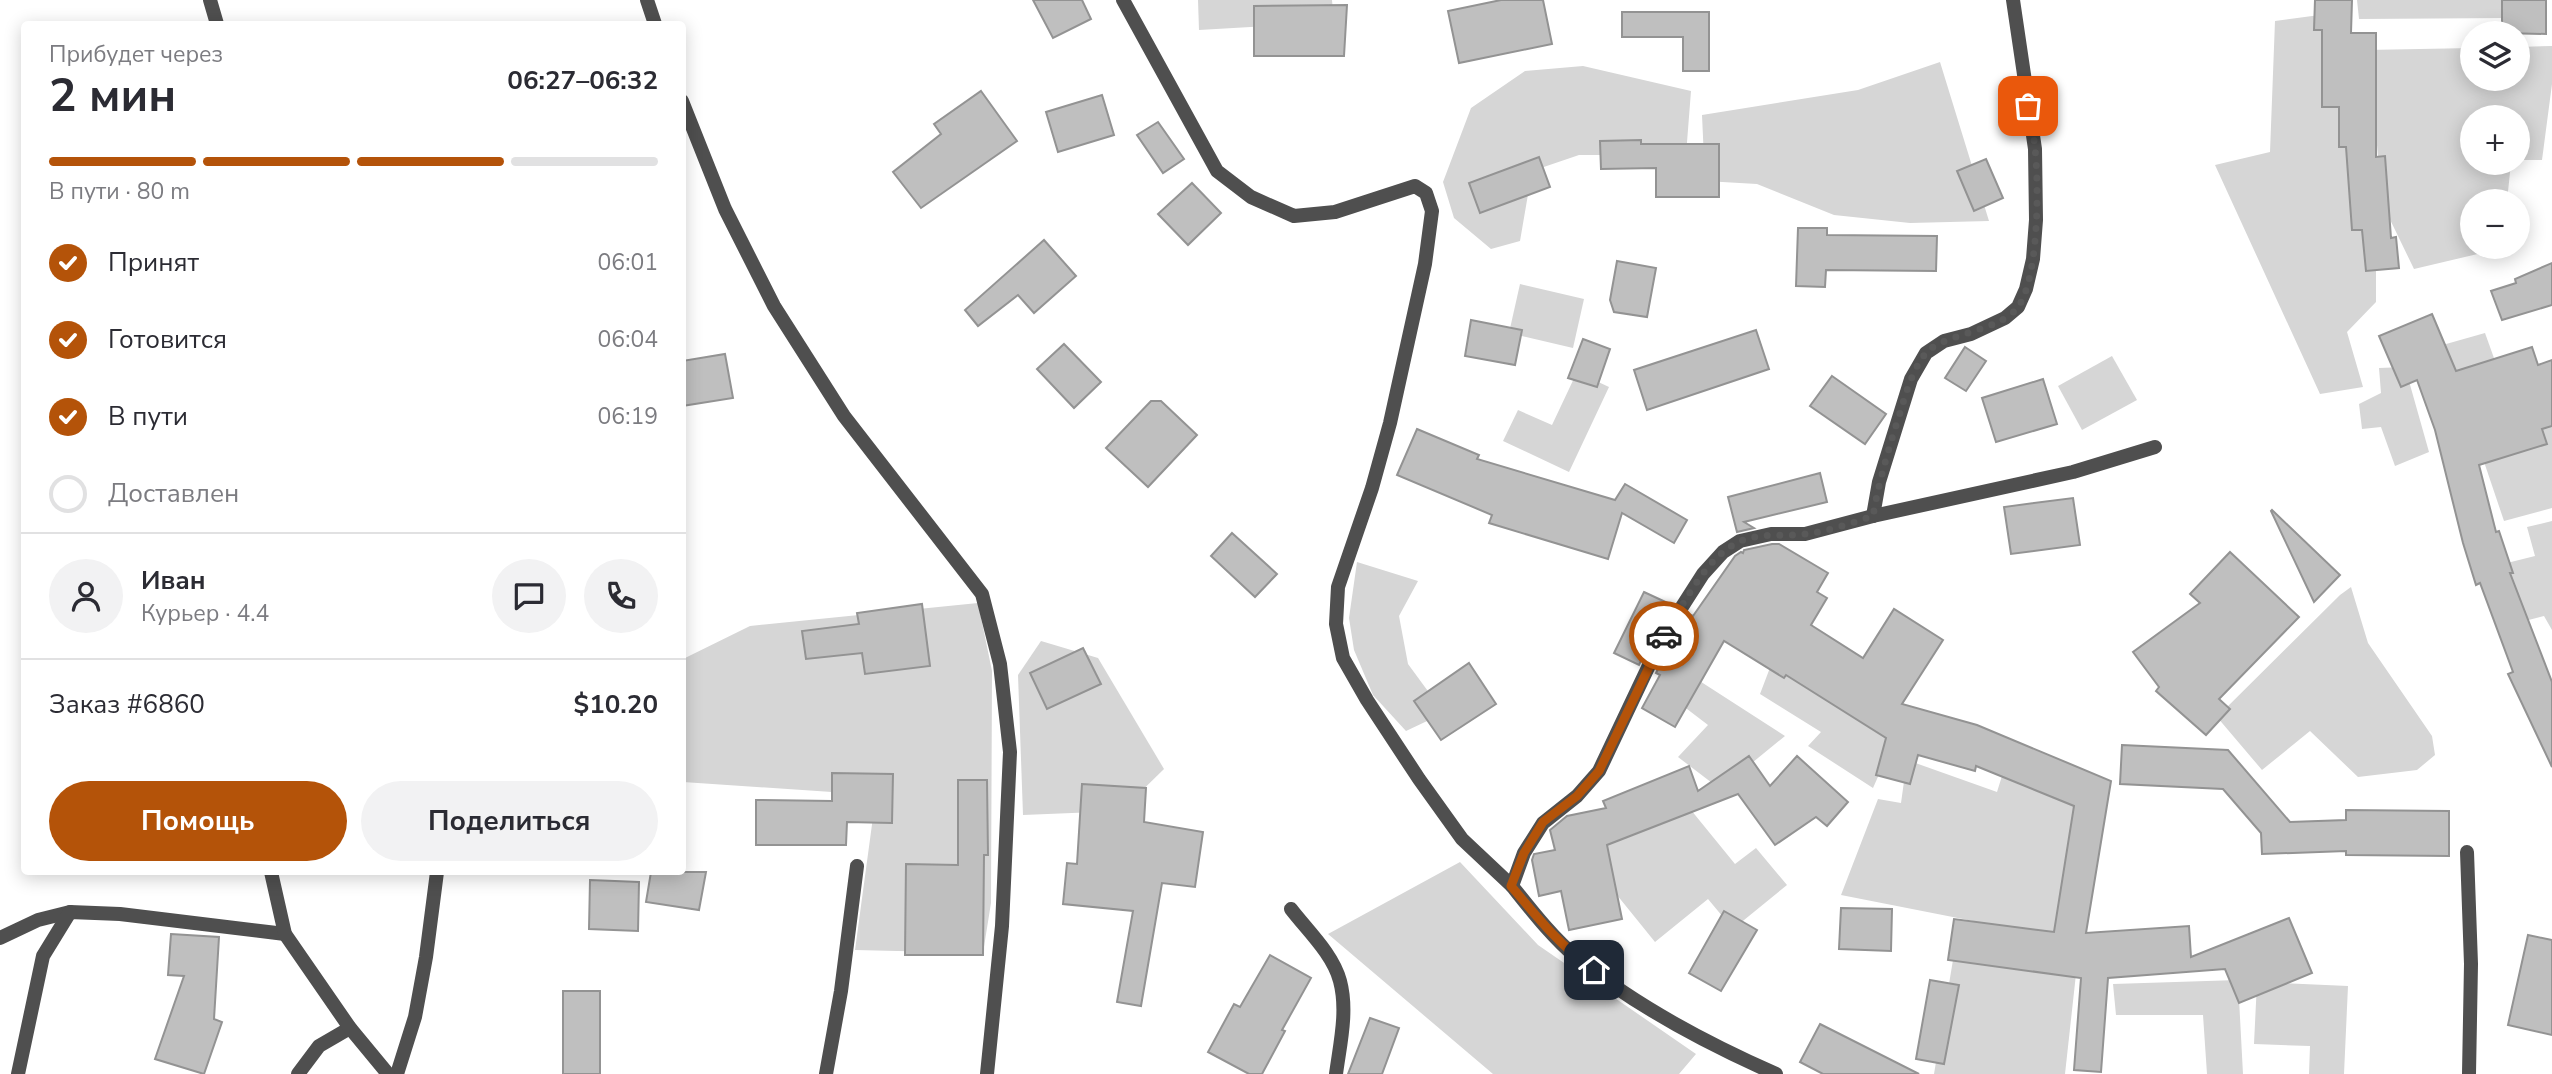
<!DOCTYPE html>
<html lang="ru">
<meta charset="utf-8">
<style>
:root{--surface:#fff;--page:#f2f2f3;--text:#2b2b33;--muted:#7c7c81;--line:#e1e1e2;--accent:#b45309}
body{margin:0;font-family:"Nunito Sans",sans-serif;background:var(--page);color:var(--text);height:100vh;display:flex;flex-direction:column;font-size:26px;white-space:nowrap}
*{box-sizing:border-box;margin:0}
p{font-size:23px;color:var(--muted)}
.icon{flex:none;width:38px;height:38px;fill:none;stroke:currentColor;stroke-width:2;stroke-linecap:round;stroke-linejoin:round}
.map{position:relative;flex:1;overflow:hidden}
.details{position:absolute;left:21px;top:21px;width:665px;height:854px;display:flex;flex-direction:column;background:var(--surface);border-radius:7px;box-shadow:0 4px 18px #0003}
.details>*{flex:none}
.buttons{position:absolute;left:2460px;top:21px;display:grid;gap:14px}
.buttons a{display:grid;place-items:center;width:70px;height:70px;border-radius:50%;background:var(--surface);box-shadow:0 4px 18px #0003;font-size:35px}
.pin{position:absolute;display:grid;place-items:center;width:60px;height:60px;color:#fff;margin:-30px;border-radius:14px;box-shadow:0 4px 10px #0006}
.courier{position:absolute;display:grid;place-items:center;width:70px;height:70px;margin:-35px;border:5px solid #b45309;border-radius:50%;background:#fff;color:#222;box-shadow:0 2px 9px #0007}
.summary em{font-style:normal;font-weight:700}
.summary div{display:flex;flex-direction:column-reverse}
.summary{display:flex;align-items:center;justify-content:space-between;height:119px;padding:0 28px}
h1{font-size:46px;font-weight:700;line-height:52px}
.bar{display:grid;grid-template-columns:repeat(4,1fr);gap:10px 7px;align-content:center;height:84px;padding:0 28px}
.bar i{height:9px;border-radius:5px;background:var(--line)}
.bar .selected{background:var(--accent)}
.bar p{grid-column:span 4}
.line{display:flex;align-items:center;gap:18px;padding:0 28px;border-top:2px solid var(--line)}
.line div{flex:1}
.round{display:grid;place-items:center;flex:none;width:74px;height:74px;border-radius:37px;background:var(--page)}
ol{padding:0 28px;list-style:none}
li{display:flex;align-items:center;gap:21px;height:77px}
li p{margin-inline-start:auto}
li .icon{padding:7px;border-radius:50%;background:var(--accent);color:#fff;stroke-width:4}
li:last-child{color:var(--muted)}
li i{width:38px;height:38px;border:4px solid var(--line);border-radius:50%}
.button{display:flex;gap:14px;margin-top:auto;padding:14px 28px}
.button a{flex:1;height:80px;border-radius:42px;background:var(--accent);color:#fff;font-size:28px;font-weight:700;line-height:80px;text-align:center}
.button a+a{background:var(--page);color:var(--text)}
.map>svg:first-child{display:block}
</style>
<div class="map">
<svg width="2552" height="1074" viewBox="0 0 2552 1074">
<rect width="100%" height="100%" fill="#fff"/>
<g fill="#d6d6d6">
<polygon points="1198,0 1332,0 1334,22 1199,30"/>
<polygon points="2357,0 2510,0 2511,18 2359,19"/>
<polygon points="2342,12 2376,261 2376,302 2347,332 2363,387 2320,394 2215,165 2270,152 2275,21"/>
<polygon points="2552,46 2552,84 2542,160 2518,160 2518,117 2473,117 2473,163 2511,163 2507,201 2473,201 2473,247 2503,248 2414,269 2382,203 2370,64 2366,50 2473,48 2473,79 2518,79 2518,47"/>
<polygon points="1940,62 1989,221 1910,223 1834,215 1757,184 1705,181 1702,115 1858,90"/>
<polygon points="1583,66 1691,91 1686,155 1579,155 1532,171 1520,241 1491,249 1454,218 1443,182 1471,108 1525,71"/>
<polygon points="1520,284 1584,299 1573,348 1509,333"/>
<polygon points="2485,333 2509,400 2488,412 2432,348"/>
<polygon points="2112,356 2137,400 2082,430 2058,386"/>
<polygon points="2405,367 2429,452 2395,466 2381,427 2362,429 2359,404 2381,393 2379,368"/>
<polygon points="1577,372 1609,387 1569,472 1503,441 1518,410 1552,425"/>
<polygon points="2552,425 2552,508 2504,521 2479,447"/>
<polygon points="2552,521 2552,630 2544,616 2517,623 2503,564 2535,556 2527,527"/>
<polygon points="1357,562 1418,581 1399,616 1408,664 1444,713 1406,731 1373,695 1354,650 1349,618"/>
<polygon points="2351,587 2368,643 2432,736 2435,755 2417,770 2358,777 2310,731 2262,770 2217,717 2340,595"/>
<polygon points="978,603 992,671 991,903 983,953 855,950 876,795 683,782 683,659 750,626"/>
<polygon points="1041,641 1098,658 1164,769 1121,811 1023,815 1018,675"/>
<polygon points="1779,644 1896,736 1873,788 1808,746 1821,732 1760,694"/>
<polygon points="1695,678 1785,736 1720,789 1678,757 1708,725 1674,699"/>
<polygon points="1907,760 1997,792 2006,763 2087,796 2054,937 1841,895 1878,799 1901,803"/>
<polygon points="1669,783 1735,864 1756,848 1787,885 1733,929 1708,899 1655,942 1583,853"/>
<polygon points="1460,862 1538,945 1696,1054 1679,1074 1493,1074 1328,934"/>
<polygon points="1954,954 2076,974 2065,1074 1934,1074"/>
<polygon points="2238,980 2243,1074 2207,1074 2203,1015 2116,1015 2113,984"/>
<polygon points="2257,982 2348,986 2344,1074 2309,1074 2310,1046 2254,1044"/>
</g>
<g fill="#bfbfbf" stroke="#939393" stroke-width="2">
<polygon points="1033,0 1082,0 1091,19 1053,38"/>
<polygon points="1501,0 1543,0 1552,44 1459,63 1448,11"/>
<polygon points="2315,0 2352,0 2351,33 2376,33 2376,157 2385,156 2391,238 2396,237 2399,268 2366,271 2362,230 2352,230 2346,147 2339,147 2339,107 2322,107 2322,30 2314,30"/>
<polygon points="2502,0 2546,0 2546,34 2502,33"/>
<polygon points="1347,5 1344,56 1254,56 1254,6"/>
<polygon points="1622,12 1709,12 1709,71 1683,71 1683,37 1622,37"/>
<polygon points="981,91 1017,141 921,208 893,172 941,134 934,124"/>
<polygon points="1102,95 1114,135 1058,152 1046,112"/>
<polygon points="1158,122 1184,159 1163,173 1137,135"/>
<polygon points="1641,140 1641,144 1719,144 1719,197 1656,197 1656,168 1601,169 1600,141"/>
<polygon points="1539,157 1550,187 1480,213 1469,183"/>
<polygon points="1986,159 2003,198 1974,211 1957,171"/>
<polygon points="1192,183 1221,213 1188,245 1158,214"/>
<polygon points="1798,228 1827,228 1827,235 1937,236 1936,271 1826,270 1825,287 1796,286"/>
<polygon points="1044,240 1076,276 1034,313 1018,295 978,326 965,310"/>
<polygon points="1617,261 1656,268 1647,317 1614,312 1610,300"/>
<polygon points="2552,263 2552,305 2502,320 2491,291 2516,283 2515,279"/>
<polygon points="2432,314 2456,371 2532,347 2538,365 2552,360 2552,426 2542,429 2547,444 2479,465 2496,532 2499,531 2513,573 2510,573 2552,682 2552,767 2508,674 2513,672 2480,583 2476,585 2463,543 2435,430 2417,380 2401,387 2379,336"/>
<polygon points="1471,320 1522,330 1515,365 1465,356"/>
<polygon points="1756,330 1769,369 1647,410 1634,370"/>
<polygon points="1583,339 1610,349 1597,387 1568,378"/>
<polygon points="1064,344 1101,382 1074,408 1037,369"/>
<polygon points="1965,347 1986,361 1966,391 1945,378"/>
<polygon points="725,354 733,398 682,406 682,361"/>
<polygon points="1832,376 1886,414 1865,444 1810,406"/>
<polygon points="2043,379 2057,424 1996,442 1982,398"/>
<polygon points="1151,401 1161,401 1197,435 1148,487 1106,448"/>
<polygon points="1417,429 1479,455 1477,459 1615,500 1625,484 1687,520 1674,543 1622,513 1608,559 1489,523 1492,515 1397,475"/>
<polygon points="1820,473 1827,502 1744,522 1754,528 1737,532 1728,497"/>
<polygon points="2073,498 2080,545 2011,554 2004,507"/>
<polygon points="2272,510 2340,575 2314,602 2271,511"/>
<polygon points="1232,533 1277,574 1255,597 1211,556"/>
<polygon points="1772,544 1779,544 1828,573 1817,592 1827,598 1811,625 1863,658 1894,609 1943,640 1902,704 1977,725 2111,781 2086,933 2189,926 2191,957 2289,918 2312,973 2239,1003 2225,969 2108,978 2101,1072 2074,1070 2081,978 1948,960 1954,919 2054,932 2074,806 1976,766 1975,771 1918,755 1910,784 1876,775 1886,738 1786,675 1784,678 1724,641 1675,727 1642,708 1660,675 1656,673 1670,643 1689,614 1693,616 1735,556 1741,552 1743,553 1744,550"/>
<polygon points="2230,552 2299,617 2219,699 2230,709 2206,735 2156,691 2159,687 2133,652 2200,603 2190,594"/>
<polygon points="1644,592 1672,605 1654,633 1639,665 1614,653"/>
<polygon points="922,604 930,666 865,674 862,653 806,659 802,631 859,624 857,613"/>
<polygon points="1083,648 1101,684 1047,709 1030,673"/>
<polygon points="1469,663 1496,704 1441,740 1414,701"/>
<polygon points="2122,745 2228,750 2290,822 2346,820 2346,810 2449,811 2449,856 2346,855 2346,851 2262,854 2261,833 2223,789 2120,784"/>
<polygon points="1749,756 1770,786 1797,756 1848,802 1827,826 1816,817 1775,845 1738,794 1607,845 1622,919 1569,930 1561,891 1539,896 1532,860 1534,854 1555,850 1550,830 1567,816 1606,808 1603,801 1689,766 1698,791"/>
<polygon points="832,773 893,774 892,823 847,822 846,845 756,845 756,800 832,801"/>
<polygon points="958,780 987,780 988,855 984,855 983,955 905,955 906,864 958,865"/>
<polygon points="1082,784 1146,788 1144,822 1203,832 1195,887 1162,883 1141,1006 1117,1002 1133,911 1063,904 1067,863 1077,864"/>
<polygon points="651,872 706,872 699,910 646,902"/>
<polygon points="590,880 639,882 638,931 589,929"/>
<polygon points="1841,908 1892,909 1891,951 1839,949"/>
<polygon points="1724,911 1757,930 1721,991 1689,973"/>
<polygon points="171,934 219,937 214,1019 222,1022 204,1074 155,1059 184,976 168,975"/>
<polygon points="2528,935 2552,940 2552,1035 2508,1025"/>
<polygon points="1270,955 1311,978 1282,1030 1285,1031 1262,1074 1249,1074 1208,1052 1234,1004 1240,1007"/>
<polygon points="1930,980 1959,985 1944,1064 1916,1059"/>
<rect x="563" y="991" width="37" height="83"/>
<polygon points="1370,1018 1399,1028 1382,1074 1348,1074"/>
<polygon points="1820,1024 1919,1074 1823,1074 1800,1062"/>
</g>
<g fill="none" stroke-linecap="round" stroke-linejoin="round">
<g stroke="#4f4f4f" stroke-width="14">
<polyline points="647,0 655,24"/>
<polyline points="1123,0 1217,171 1251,197 1294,216 1335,212 1415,186 1426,193 1432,211 1425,264 1390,423 1372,488 1338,587 1336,624 1343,658 1367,700 1419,779 1462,839 1512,886"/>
<polyline points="682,101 725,209 774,306 844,416 982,594 1000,664 1010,752 1002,926 987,1074"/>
<polyline points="1873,516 1879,482 1911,379 1926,353 1944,341 1971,334 2005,318 2018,307 2026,289 2033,259 2036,220 2035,149 2013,0"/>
<polyline points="2467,852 2471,964 2469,1074"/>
<path d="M1291,909c16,21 42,45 49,72 8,30 0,63 -4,93"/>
<polyline points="0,938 38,920 70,912 120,914 285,934"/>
<polyline points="18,1074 43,956 70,912"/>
<polyline points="298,1074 319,1046 350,1028"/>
<polyline points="397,1074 415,1017 426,957 437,872"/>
<polyline points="826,1074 841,991 857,866"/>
<path d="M1776,1074c-68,-30 -142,-69 -199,-116 -25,-21 -45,-47 -65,-72l12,-33 19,-30 34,-27 22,-25 63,-133 41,-64 20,-22 17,-11 31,-7h34l68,-18 200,-44 82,-25"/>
</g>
<g stroke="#4f4f4f" stroke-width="14">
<polyline points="210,0 217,24"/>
<polyline points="271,872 285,934 350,1028 388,1074"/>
</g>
</g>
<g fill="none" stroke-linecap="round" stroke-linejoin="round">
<path stroke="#595959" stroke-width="7" stroke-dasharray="0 12.6" d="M1664,636c19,-30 42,-81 77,-95 21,-9 43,-4 64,-7 22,-2 46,-11 68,-18 6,-35 16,-69 27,-103 6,-20 12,-42 25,-59 12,-16 56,-22 77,-34 5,-3 13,-8 16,-13 21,-29 21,-123 17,-158 -1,-15 -5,-29 -7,-43"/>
<path stroke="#b45309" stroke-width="9" d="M1594,970c-32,-22 -57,-53 -83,-84l13,-33 19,-31 34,-26 22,-25 65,-135"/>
</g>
</svg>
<div class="buttons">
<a><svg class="icon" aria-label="layers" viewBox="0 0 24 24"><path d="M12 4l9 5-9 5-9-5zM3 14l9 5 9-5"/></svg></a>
<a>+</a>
<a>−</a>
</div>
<div class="pin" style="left:2028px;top:106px;background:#ea580c"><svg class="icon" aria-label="bag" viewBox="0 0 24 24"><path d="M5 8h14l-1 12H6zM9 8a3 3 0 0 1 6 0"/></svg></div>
<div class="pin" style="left:1594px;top:970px;background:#1f2937"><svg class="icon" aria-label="home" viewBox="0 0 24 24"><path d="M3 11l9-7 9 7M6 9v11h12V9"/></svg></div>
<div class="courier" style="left:1664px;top:636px"><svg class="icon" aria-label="car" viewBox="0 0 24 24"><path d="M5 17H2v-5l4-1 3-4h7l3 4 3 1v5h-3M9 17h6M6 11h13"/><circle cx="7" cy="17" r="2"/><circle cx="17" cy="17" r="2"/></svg></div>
<section class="details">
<div class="summary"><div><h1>2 мин</h1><p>Прибудет через</p></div><em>06:27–06:32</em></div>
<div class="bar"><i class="selected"></i><i class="selected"></i><i class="selected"></i><i></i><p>В пути · 80 m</p></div>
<ol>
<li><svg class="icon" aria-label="check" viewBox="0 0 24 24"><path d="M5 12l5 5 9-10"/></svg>Принят<p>06:01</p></li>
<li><svg class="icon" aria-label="check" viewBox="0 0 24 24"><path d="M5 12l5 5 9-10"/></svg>Готовится<p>06:04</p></li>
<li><svg class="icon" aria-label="check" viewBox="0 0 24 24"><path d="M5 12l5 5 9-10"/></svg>В пути<p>06:19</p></li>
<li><i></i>Доставлен</li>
</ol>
<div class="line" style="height:126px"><a class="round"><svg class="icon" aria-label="person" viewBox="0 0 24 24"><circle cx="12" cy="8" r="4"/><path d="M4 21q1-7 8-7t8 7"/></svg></a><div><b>Иван</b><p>Курьер · 4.4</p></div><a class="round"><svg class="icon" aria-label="chat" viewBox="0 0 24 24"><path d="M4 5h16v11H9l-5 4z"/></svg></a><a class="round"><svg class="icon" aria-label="phone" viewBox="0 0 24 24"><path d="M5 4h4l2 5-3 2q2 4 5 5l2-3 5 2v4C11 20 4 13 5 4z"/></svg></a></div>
<div class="line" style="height:91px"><div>Заказ #6860</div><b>$10.20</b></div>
<div class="button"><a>Помощь</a><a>Поделиться</a></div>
</section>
</div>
